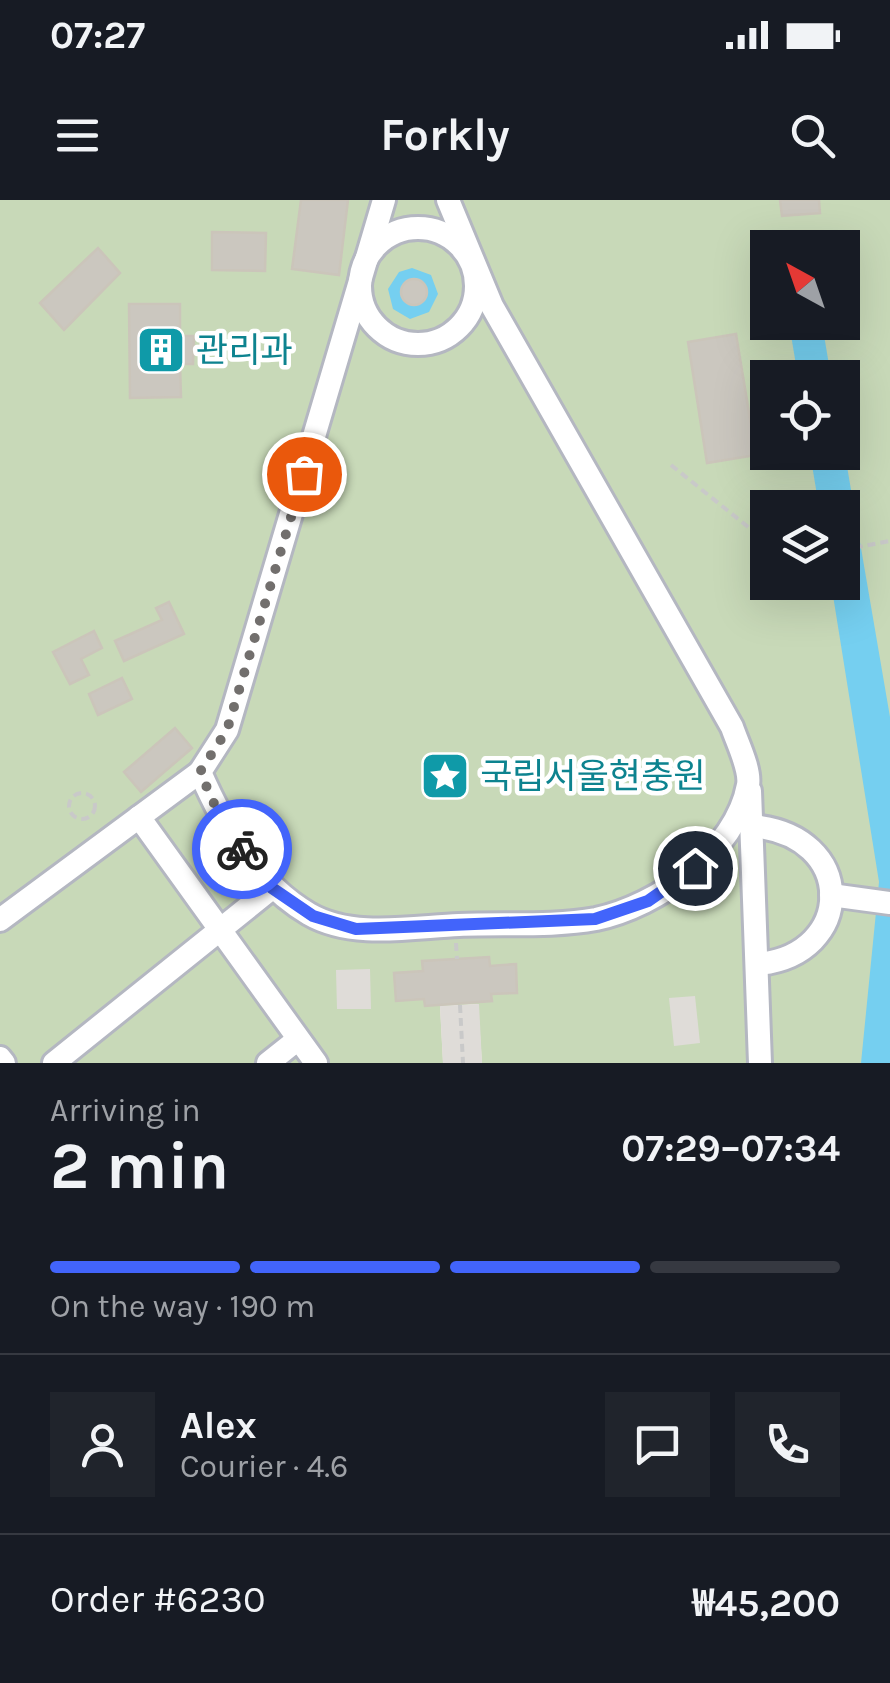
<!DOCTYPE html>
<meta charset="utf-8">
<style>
:root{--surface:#171b24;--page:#20242c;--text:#f1f3f6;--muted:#9ea1a6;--line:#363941;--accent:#4264fb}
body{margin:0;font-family:Karla,"Noto Sans KR",sans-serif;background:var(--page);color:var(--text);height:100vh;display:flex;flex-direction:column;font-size:38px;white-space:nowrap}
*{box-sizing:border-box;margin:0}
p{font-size:32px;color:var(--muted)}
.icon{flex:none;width:55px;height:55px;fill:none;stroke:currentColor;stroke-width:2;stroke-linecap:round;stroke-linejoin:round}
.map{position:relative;height:863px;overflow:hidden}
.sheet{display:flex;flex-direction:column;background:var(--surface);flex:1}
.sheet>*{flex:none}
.needle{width:65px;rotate:320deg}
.fabs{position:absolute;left:750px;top:30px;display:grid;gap:20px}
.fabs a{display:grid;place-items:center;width:110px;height:110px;border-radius:0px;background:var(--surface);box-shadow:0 10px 40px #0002;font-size:50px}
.pin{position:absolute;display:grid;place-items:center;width:85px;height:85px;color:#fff;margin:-42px;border:5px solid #fff;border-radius:50%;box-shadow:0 2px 10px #0007}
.courier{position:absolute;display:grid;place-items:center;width:100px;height:100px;margin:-50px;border:8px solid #4264fb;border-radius:50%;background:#fff;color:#222;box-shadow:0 2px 12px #0007}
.summary em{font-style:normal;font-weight:700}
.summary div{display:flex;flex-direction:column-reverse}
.summary{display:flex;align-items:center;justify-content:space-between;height:170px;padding:0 50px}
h1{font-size:65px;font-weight:700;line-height:75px}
.bar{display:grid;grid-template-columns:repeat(4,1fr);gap:15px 10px;align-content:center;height:120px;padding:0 50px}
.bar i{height:12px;border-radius:8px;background:var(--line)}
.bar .current{background:var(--accent)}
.bar p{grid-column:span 4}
.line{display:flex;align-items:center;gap:25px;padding:0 50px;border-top:2px solid var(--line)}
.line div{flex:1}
.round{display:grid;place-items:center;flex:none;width:105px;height:105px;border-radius:0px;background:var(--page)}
.status{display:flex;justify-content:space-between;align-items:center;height:70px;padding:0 50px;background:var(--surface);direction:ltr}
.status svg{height:28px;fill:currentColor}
header{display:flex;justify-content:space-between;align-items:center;height:130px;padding:0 50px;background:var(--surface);font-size:45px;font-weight:700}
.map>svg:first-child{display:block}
</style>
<div class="status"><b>07:27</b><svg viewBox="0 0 49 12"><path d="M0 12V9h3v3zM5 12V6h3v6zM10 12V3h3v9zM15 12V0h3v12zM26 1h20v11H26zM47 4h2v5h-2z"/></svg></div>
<header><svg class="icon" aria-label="menu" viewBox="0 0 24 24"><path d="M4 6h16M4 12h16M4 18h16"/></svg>Forkly<svg class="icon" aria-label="search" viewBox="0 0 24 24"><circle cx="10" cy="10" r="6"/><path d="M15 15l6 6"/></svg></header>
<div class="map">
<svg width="890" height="863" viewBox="0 0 890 863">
<rect width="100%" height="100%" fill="#efe9e1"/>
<path fill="#c8d9b8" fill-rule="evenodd" d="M0,0h890v863h-408l-4,-59 -38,2 3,57h-443zM768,48h74v74h-74zM768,178h74v74h-74zM768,308h74v74h-74z"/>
<g fill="#dfdcd8">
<polygon points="370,769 371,809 337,809 336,770"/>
<polygon points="695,796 700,843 674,846 669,798"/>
<polygon points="479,804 482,863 443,863 440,806"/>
</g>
<g fill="#75cff0">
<polygon points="412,68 431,75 438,94 429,112 410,119 393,109 388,89 399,72"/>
<polygon points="789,123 822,123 831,177 798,177"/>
<polygon points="843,243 890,517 890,863 861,863 879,682 831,383 842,382 842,308 819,307 810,253 842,252"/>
</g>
<g fill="#cbc7bf" stroke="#cbc5ba" stroke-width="2.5">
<polygon points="301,0 348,0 339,75 292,69"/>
<polygon points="780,0 819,0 820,13 782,16"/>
<polygon points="212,32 266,33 265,71 212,70"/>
<polygon points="98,48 120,73 64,130 40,103"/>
<circle cx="414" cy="92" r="13"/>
<polygon points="129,104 180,104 180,136 194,136 193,164 180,164 181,197 130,198"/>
<polygon points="736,134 756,255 707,263 688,142"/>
<polygon points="169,402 184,434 124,461 115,441 162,420 156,408"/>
<polygon points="94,431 102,448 81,459 89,475 70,484 53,452"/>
<polygon points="122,478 132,499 98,515 89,494"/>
<polygon points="175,528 192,548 141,592 124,572"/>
<polygon points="489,757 490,766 516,764 517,793 491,794 492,801 425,806 424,799 396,801 394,773 423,771 422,761"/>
</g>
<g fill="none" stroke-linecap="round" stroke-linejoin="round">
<g stroke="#b4b7c1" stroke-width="28">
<g id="minor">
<path d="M384,0l-157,530 -27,42c24,55 56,111 109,142 43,25 103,13 150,11 44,-2 94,2 137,-6 62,-13 140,-68 152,-134 3,-15 -11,-43 -16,-58l-240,-421 -44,-106"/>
<circle cx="418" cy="86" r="58"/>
<polyline points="750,591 760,863"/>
<polyline points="139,617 316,863"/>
<path d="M751,626c107,8 105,130 6,138"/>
<polyline points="831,695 890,703"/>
<polyline points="0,720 200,572"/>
<polyline points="0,858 4,863"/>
<polyline points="54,863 272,688"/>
<polyline points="268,863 297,840"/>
</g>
</g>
<g stroke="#c9c9c9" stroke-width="4" stroke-dasharray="8 5" stroke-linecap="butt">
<polyline points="671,265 768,343"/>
<polyline points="842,350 890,341"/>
<circle cx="82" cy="606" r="13"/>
<polyline points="456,743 457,759"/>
<polyline points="460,805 463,863"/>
</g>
<use href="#minor" stroke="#fff" stroke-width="22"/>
</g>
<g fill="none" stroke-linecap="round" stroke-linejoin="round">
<polyline stroke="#726f6d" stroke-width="10" stroke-dasharray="0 18" points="242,649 216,608 200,572 227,530 304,274"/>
<polyline stroke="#4264fb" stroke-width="12" points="242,649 272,688 313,716 356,729 595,719 648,701 695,668"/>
</g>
<defs>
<g id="building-square" transform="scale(2.5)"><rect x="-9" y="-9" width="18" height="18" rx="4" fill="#0f9aa8" stroke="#fff"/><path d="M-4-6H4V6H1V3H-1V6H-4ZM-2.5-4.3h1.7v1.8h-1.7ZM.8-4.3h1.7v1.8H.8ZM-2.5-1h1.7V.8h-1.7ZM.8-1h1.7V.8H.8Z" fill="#fff"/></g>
<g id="sight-square" transform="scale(2.5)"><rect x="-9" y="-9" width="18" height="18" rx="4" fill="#0f9aa8" stroke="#fff"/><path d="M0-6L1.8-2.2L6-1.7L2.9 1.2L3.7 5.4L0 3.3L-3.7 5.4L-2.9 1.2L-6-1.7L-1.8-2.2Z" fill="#fff"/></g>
</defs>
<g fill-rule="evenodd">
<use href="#building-square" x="161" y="150"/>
<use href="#sight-square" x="445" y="576"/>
</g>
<g text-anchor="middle" stroke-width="9" stroke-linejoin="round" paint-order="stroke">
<g font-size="35" fill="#0d838f" stroke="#fff" text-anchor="start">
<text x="196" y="162">관리과</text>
<text x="480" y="588">국립서울현충원</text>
</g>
</g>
</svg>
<div class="fabs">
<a><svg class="needle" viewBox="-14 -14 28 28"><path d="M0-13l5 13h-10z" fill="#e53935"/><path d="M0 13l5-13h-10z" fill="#9ea1a6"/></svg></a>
<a><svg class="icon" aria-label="locate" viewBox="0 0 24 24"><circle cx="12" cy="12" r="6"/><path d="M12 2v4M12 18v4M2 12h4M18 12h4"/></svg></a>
<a><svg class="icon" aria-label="layers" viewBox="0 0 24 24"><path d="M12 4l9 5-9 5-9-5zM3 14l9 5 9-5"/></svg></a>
</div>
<div class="pin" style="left:304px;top:274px;background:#ea580c"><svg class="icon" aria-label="bag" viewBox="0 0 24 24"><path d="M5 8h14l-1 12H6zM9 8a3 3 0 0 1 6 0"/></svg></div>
<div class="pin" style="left:695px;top:668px;background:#1f2937"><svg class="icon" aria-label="home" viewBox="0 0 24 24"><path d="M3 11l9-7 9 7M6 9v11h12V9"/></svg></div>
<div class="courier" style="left:242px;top:649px"><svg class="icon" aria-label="bike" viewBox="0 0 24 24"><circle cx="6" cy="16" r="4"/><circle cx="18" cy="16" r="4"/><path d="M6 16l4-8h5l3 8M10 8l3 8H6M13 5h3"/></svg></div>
</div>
<section class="sheet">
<div class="summary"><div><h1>2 min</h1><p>Arriving in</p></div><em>07:29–07:34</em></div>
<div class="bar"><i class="current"></i><i class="current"></i><i class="current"></i><i></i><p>On the way · 190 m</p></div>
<div class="line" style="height:180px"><a class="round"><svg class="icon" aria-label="person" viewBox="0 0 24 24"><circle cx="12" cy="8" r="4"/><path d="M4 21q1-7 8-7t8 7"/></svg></a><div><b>Alex</b><p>Courier · 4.6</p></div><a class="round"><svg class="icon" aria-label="chat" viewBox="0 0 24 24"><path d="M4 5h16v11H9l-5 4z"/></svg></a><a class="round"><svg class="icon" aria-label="phone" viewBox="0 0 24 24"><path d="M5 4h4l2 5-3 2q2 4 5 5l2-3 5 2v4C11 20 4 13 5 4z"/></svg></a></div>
<div class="line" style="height:130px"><div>Order #6230</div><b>₩45,200</b></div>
</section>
